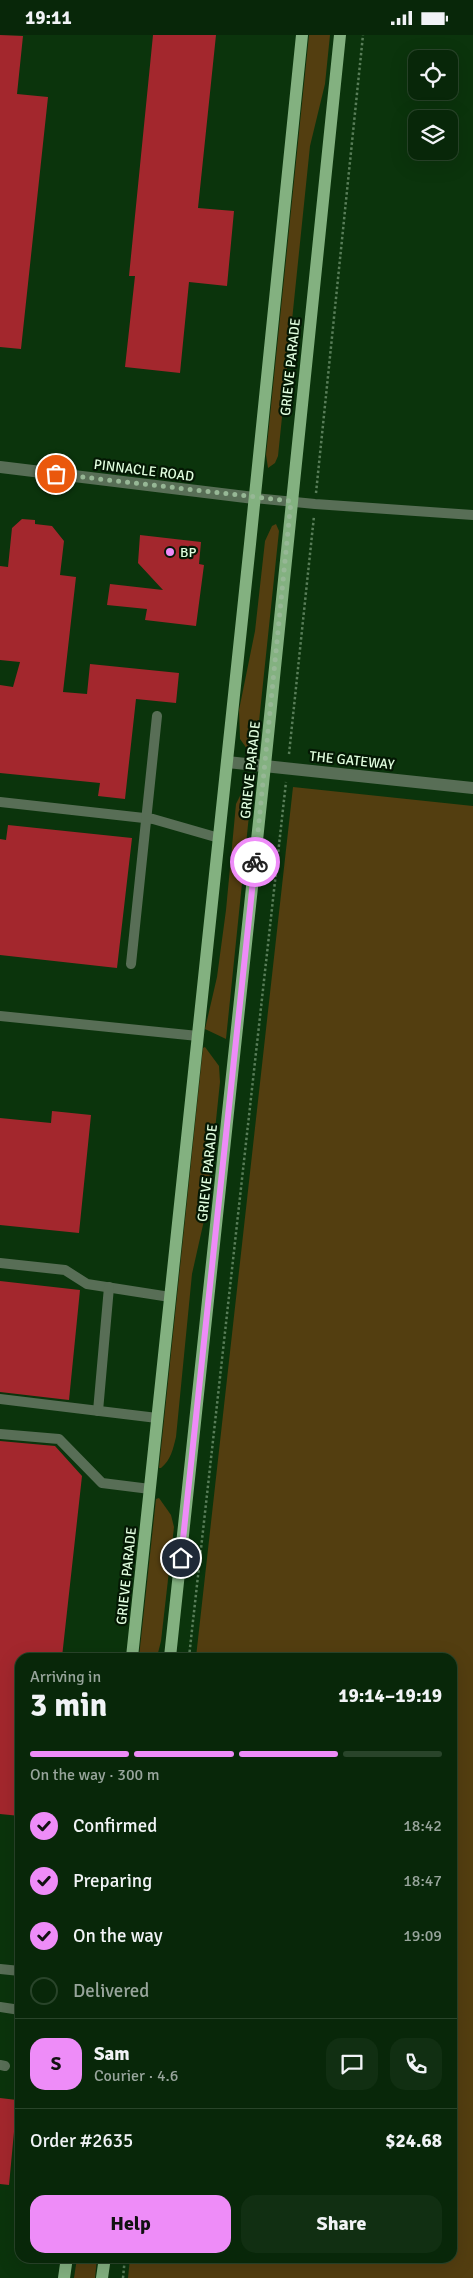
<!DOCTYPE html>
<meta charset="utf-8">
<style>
:root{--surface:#082709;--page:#112f12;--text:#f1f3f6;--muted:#98a59c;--line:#29442a;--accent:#ee8cf8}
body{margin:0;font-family:Signika,sans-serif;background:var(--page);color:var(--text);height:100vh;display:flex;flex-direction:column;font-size:19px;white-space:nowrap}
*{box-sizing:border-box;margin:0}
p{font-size:16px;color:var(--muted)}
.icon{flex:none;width:28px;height:28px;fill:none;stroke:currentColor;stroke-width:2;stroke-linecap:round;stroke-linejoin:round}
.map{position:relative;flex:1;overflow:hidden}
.sheet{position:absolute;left:15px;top:1618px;width:442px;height:610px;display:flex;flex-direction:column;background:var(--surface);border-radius:15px;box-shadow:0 5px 20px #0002,0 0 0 1px var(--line)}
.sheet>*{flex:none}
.tools{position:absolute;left:408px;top:15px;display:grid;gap:10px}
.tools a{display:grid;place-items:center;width:50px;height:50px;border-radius:10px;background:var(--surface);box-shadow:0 5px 20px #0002,0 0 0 1px var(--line);font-size:25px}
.pin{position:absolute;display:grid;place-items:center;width:42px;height:42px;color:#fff;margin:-21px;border:2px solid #fff;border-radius:50%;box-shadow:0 1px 5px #0007}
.courier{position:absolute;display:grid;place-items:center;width:50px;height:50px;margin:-25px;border:4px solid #ee8cf8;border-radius:50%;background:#fff;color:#222;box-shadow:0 1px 6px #0007}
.headline em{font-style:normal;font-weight:700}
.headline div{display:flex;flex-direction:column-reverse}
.headline{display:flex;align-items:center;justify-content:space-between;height:85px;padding:0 15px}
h1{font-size:32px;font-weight:700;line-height:38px}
.bar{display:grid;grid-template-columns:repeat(4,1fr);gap:8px 5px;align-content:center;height:60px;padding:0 15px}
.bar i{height:6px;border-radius:4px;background:var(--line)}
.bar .selected{background:var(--accent)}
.bar p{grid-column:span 4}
.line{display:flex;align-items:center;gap:12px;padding:0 15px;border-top:1px solid var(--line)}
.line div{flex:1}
.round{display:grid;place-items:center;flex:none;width:52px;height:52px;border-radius:15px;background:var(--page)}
ol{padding:0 15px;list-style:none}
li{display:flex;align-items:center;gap:15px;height:55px}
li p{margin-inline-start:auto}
li .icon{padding:5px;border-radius:50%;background:var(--accent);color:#111;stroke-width:4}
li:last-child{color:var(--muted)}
li i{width:28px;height:28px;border:2px solid var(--line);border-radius:50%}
.primary-button{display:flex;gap:10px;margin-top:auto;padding:10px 15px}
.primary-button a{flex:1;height:58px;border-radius:15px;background:var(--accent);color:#111;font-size:20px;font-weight:700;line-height:58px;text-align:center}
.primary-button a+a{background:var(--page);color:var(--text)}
.status{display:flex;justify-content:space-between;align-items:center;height:35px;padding:0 25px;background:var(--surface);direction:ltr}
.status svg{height:14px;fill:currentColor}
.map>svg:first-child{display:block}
</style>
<div class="status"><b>19:11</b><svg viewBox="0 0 49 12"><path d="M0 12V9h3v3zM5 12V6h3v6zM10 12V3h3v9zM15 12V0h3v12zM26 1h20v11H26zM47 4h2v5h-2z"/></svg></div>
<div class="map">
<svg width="473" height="2243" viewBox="0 0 473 2243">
<rect width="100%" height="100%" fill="#0b340c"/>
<g fill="#533e10">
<polygon points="309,0 330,0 325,49 310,111 278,421 275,428 268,433 266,420"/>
<polygon points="276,489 279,496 256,715 254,718 250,718 240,704 239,675 255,596 265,506 272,491"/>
<polygon points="250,748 252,751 226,1004 205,994 217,942 226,875 236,769 244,753"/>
<polygon points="293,752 473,771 473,2243 128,2243 130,2223 452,2222 452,1622 196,1622"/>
<path d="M205,1012l14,19 1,16 -13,125 -15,67 -16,163c-3,12 -5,23 -15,31h-2l44,-420z"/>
<polygon points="159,1463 171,1480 174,1492 161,1606 157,1622 139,1622 156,1464"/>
<polygon points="77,2223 97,2223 95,2243 74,2243"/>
</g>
<g fill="#a3272d">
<polygon points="0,0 23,1 17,59 48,62 21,314 0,312"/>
<polygon points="153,0 216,0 198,173 234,176 227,251 189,247 180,338 125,332 135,241 129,241"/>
<polygon points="22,484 35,485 35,489 52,491 64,506 60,540 76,542 63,657 87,659 90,629 179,638 176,668 136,664 125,764 98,761 100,748 0,738 0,650 13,652 20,627 0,625 0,531 8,532 12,493"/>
<polygon points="140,500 201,507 199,529 204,530 196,591 145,585 147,574 107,570 110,549 163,555 138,528"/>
<polygon points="8,790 132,803 117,933 0,920 0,804 6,805"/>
<polygon points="52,1076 91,1080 79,1198 0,1190 0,1083 51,1088"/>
<polygon points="0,1246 80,1255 69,1365 0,1357"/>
<polygon points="0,1406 55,1411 82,1441 62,1622 20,1622 20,1781 0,1779"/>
<polygon points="0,2063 17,2065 9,2150 0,2149"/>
</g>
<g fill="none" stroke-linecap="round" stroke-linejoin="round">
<g stroke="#597e59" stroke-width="2.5" stroke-dasharray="2.5 2.5" stroke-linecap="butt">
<polyline points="316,458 363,0"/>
<polyline points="289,719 314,481"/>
<polyline points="189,1622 286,747"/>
<polyline points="123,2243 125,2222"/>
</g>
<g stroke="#586e56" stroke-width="10">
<polyline points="254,463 315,469 473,480"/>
<polyline points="0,767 153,784 219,803"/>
<polyline points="131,929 157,681"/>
<polyline points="0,981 198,1001"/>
<polyline points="0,1228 65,1235 87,1249 170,1262"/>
<polyline points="0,1364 157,1383"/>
<polyline points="98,1376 109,1252"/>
<polyline points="0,1399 59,1404 102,1448 150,1454"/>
<polyline points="0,1934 20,1936"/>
<polyline points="0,1972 20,1975"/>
<polyline points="0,2030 5,2031"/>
</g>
<g stroke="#586e56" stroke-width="12">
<polyline points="0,432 254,463"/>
<polyline points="227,727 473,753"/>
</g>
<g stroke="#83b180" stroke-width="12">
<polyline points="132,1622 250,509 302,0"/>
<polyline points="170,1622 265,730 340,0"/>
<polyline points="64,2243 67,2222"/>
<polyline points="102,2243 105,2222"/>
</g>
</g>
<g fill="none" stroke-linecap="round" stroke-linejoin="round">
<polyline stroke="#96b795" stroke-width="5" stroke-dasharray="0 9" points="56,439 291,466 255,827"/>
<polyline stroke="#ee8cf8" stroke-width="6" points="181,1523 255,827"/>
</g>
<circle fill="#ee8cf8" stroke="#041804" stroke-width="2" cx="170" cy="517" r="5"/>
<g text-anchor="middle" stroke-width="4.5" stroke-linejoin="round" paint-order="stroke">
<g font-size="14" fill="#e1fedf" stroke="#041804">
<text transform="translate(290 332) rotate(-84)" y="5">GRIEVE PARADE</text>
<text transform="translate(144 435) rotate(7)" y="5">PINNACLE ROAD</text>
<text transform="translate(352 725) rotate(6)" y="5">THE GATEWAY</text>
<text transform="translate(250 735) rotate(-84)" y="5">GRIEVE PARADE</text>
<text transform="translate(207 1138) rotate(-84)" y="5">GRIEVE PARADE</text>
<text transform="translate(126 1541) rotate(-84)" y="5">GRIEVE PARADE</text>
</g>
<g font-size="14" fill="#e1fedf" stroke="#041804" text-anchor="start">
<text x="180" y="522">BP</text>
</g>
</g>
</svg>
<div class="tools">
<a><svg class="icon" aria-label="locate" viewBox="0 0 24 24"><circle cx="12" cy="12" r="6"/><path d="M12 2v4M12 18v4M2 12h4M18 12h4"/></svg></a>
<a><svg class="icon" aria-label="layers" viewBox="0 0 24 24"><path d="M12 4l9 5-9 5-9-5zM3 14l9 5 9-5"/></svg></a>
</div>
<div class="pin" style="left:56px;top:439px;background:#ea580c"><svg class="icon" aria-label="bag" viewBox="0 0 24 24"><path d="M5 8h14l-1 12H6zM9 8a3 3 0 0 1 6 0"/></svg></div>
<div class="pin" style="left:181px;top:1523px;background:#1f2937"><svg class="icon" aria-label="home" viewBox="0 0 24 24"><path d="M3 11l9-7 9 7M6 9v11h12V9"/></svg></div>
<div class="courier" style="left:255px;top:827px"><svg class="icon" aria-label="bike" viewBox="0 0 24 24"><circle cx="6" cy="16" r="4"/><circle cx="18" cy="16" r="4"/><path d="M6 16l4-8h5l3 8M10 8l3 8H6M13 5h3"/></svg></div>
<section class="sheet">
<div class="headline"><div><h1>3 min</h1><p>Arriving in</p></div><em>19:14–19:19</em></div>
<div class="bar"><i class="selected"></i><i class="selected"></i><i class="selected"></i><i></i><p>On the way · 300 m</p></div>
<ol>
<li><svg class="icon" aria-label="check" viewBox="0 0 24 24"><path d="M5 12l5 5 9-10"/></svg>Confirmed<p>18:42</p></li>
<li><svg class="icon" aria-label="check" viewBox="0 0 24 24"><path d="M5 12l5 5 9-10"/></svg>Preparing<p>18:47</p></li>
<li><svg class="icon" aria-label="check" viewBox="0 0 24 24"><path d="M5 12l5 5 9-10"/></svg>On the way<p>19:09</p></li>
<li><i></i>Delivered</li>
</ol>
<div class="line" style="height:90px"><b class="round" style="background:var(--accent);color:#111">S</b><div><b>Sam</b><p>Courier · 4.6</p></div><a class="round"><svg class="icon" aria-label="chat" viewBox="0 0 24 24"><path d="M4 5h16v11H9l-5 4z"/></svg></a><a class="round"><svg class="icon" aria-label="phone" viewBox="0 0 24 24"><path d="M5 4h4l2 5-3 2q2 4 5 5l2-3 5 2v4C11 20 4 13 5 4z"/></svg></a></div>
<div class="line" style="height:65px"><div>Order #2635</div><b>$24.68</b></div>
<div class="primary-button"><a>Help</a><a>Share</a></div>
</section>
</div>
